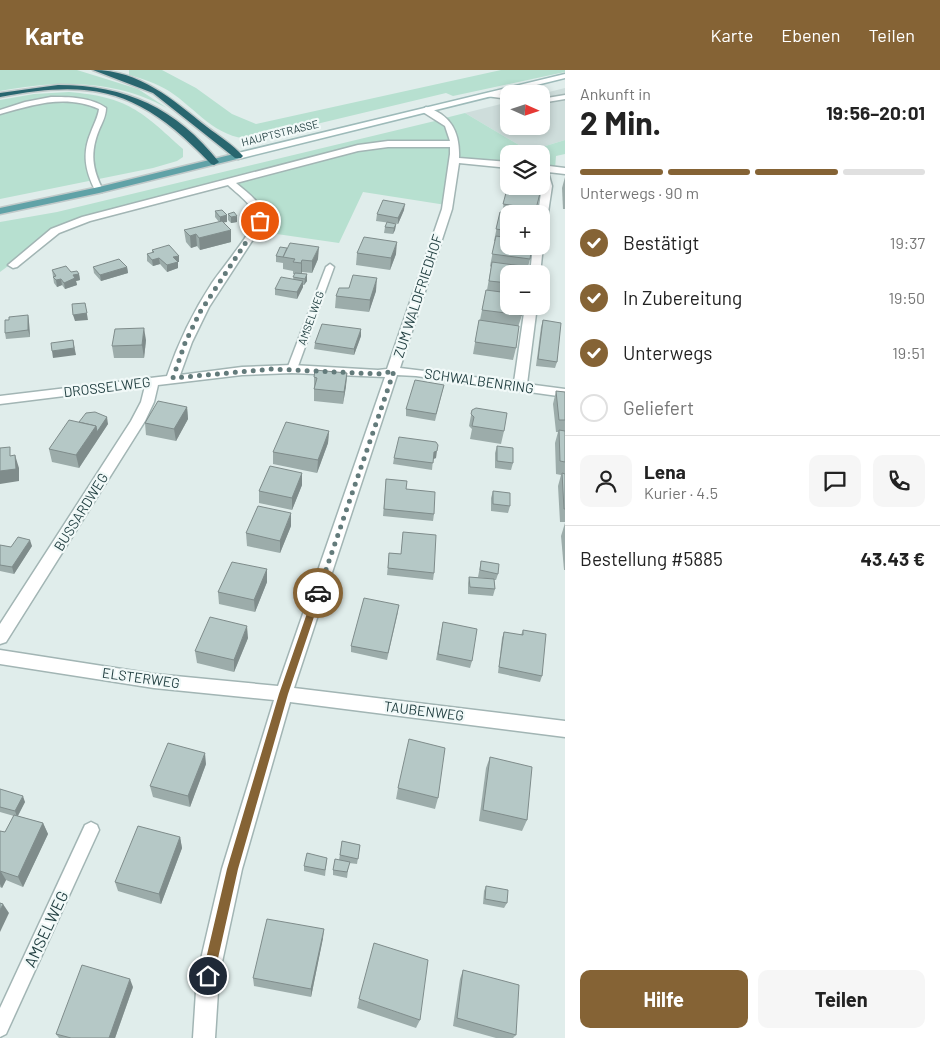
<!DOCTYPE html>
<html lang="de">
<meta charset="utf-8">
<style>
:root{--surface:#fff;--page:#f6f6f6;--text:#222;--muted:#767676;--line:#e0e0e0;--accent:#856335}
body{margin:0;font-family:Barlow,sans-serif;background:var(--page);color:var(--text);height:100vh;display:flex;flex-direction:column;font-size:19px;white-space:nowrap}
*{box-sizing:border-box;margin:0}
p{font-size:16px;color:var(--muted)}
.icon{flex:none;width:28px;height:28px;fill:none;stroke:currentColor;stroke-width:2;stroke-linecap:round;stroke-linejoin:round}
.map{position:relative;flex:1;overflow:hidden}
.side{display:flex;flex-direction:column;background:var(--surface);width:375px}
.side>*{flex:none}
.needle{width:32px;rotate:93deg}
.tools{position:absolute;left:500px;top:15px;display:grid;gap:10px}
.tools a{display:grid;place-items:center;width:50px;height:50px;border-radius:10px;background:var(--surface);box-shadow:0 2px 8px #0003;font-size:25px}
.pin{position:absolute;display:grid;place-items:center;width:42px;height:42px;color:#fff;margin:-21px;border:2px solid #fff;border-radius:50%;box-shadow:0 1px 5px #0007}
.courier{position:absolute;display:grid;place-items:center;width:50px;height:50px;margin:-25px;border:4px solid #856335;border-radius:50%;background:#fff;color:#222;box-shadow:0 1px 6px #0007}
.headline em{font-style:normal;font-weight:700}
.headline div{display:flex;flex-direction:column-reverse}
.headline{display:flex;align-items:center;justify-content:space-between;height:85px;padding:0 15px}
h1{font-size:32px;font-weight:700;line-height:38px}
.bar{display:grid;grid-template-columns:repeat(4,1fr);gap:8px 5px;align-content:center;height:60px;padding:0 15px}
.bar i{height:6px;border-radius:4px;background:var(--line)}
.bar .selected{background:var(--accent)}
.bar p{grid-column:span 4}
.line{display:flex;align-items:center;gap:12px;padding:0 15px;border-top:1px solid var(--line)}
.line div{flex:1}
.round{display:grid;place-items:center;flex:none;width:52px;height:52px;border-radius:10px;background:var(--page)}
ol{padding:0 15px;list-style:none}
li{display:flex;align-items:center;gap:15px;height:55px}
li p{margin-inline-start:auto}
li .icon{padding:5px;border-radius:50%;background:var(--accent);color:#fff;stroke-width:4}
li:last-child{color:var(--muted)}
li i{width:28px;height:28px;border:2px solid var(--line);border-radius:50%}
.button{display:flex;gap:10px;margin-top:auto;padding:10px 15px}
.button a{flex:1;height:58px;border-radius:10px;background:var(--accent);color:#fff;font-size:20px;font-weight:700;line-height:58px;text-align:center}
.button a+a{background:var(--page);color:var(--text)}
header{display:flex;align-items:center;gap:30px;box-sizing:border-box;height:70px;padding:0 25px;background:var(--accent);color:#fff}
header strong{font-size:24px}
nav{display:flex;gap:28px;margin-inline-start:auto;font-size:18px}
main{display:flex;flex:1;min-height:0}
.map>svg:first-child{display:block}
</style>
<header>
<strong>Karte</strong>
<nav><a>Karte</a><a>Ebenen</a><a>Teilen</a></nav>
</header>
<main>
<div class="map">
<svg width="565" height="968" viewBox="0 0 565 968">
<rect width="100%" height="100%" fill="#e0edeb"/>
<polygon fill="#cedddb" points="565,18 565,70 529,81 465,43 509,32 509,56 541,56 541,24"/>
<g fill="#b7e0d0">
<path d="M0,0h77l61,19 29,19c-51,-29 -111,-28 -167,-17z"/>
<path d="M129,0h33l34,18 36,26 24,10 245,-54h64v2l-112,24 -7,-3 -188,45c-39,5 -60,-28 -89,-47 -13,-8 -26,-12 -40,-16z"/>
<path d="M69,22c59,5 72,19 114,57v8l-6,4 -24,7 -153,31v-99l34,-6z"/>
<polygon points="465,43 529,81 565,70 565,84 556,86 555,99 541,98 541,84 509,84 509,95 456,89 455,74 441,49"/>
<polygon points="439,50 446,55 451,73 388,73 62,156 0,202 0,152 57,142"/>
<polygon points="380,75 451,75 452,90 446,135 363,122 339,173 256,161 261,151 232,112"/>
</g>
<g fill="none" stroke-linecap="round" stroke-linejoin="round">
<g stroke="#a2b5b4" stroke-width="3">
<g id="service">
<polygon points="488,23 509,25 509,29 486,26 486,24"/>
<polygon points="565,25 565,29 541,33 541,29"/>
<path d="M51,27c18,0 40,0 55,11 0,8 -4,15 -7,22 -9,22 -7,39 4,60l-1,2 -7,-2c-10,-20 -13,-37 -4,-58 3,-8 7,-15 8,-23 -34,-15 -66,-4 -99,5v-4l25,-8z"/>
<polygon points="330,194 334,197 297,299 292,302 288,301 287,299 326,197"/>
<polygon points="91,752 97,755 99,760 6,964 0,967 0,938 85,755"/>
</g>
</g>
<g stroke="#a2b5b4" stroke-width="3">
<g id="minor">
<path d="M426,37c25,8 34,25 33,51l50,4v6l-50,-5 -7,46 -52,159 114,14 11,-76h12l-10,78 38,5v8l-149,-21 -19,-1 -103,313 271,33v16l-275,-35 -48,167 -23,107 -4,62h-22l4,-62 25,-107 52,-169 -120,-12 -154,-24v-14l154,24 124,12 107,-309 -93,-4 -50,2 -84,10 -4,17 -9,19 -139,221 -6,2v-20l131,-203 10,-19 4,-16 -145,18v-8l167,-20c11,-33 26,-64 45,-93 8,-12 41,-52 43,-63 2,-13 -19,-27 -27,-35l-138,36 -31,12 -42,34 -4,1 -5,-3 43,-36 31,-12 276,-72 30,-4h62l-5,-15 -22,-14 -1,-2zM388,77h62v7l-8,55 -55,160 -9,1 -86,-5 -50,2 -62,8 12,-33 17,-35 56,-86c-1,-17 -17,-28 -29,-38l122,-32z"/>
<polygon points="541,95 565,98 565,104 548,102 552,116 546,156 541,159 541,144 538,144 542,116"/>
<polygon points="541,174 543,176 540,204 530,204 533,176 541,176"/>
</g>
</g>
<g stroke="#9dbab9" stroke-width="3">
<polygon id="secondary" points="565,4 565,8 238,89 233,86 238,83"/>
</g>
<g stroke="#c0c9c9" stroke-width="3">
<polygon id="primary" points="238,83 241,84 241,88 99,123 0,144 0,138 99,117"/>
</g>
<g stroke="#c0c9c9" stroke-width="3">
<g id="motorway">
<path d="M93,0c47,0 80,30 114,57 12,9 26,18 36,29l-2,2h-6l-82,-65z"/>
<path d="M58,15c68,0 118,23 161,77l-5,3 -3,-1c-69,-72 -113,-86 -211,-67v-4z"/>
</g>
</g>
<use href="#service" fill="#fff" fill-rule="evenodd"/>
<use href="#minor" fill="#fff" fill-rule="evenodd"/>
<use href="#secondary" fill="#fff" fill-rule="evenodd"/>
<use href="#primary" fill="#60a2a7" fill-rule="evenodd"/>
<use href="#motorway" fill="#28666f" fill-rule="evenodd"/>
</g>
<g fill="#9cacaa">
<polygon points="545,102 535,144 509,144 509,176 530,189 528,197 509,204 509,236 522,245 518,257 516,278 513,290 473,284 479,250 480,250 486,220 487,220 491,197 490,196 495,171 494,171 500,142 502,142 509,111 509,116 541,116"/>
<polygon points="565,107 565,139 563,139 562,118"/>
<polygon points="404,140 398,154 376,151 377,144"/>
<polygon points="215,141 227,145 227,152 224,152 231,172 200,180 197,176 191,178 186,172 184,160 219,152 215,147"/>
<polygon points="228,144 237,152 231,153 228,150"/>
<polygon points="396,154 395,160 393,164 384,163 385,157"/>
<polygon points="152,180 179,186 179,192 178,192 178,198 167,202 160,194 153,196 147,191 147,184 152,183"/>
<polygon points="357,183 396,184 390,200 356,195"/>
<polygon points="276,186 318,189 312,203 302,202 301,204 307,204 307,211 304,215 303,215 303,217 297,229 275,225 275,219 293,209 295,204 293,204 293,201 283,199 283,193 276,192"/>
<polygon points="93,197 127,197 128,203 101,211 94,203"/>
<polygon points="52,200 79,204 80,210 76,211 77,215 65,219 62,215 57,217 54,213"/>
<polygon points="376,221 369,242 335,238 336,226"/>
<polygon points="28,245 29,252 30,267 6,269 5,263"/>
<polygon points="543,250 557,292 555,298 536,296 541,257"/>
<polygon points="361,266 354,285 314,279 315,273"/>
<polygon points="146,270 144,288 114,288 112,276"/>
<polygon points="347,303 346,316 343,334 314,331 314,307"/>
<polygon points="444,315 435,351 406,346 406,339"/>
<polygon points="556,321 565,322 565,452 560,452 558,416 561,405 556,404 555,373 558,362 556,362 553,334"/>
<polygon points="187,337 188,349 176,371 146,365 145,353"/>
<polygon points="472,340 504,361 501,374 470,369 472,359 469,356"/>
<polygon points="79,352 108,354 79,398 52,392 49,379"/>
<polygon points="329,361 328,373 317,403 273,394 273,382"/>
<polygon points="497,376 513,393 511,400 495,398 495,383"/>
<polygon points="394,388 436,388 433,389 432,400 393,394"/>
<polygon points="302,403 302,415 292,440 259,433 259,421"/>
<polygon points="386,409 406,419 434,444 433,451 383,446"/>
<polygon points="493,421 510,436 508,443 491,441 491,428"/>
<polygon points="565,453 565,500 564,500 561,466"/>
<polygon points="291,456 280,483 247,476 246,463"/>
<polygon points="403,462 434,503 433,510 387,505 389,483 401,484"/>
<polygon points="0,475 11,477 32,476 14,504 0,501"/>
<polygon points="481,491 498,504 496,510 494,510 495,519 493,526 468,524 468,513 469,507 485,508 478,507"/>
<polygon points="267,499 267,512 255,542 219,534 218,522"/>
<polygon points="398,542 387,590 351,582 351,576"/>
<polygon points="443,552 472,591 470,598 436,590"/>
<polygon points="523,560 542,606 540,612 498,603 502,568 504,562 521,565"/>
<polygon points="248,568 234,602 197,593 195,581"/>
<polygon points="490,687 527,750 522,761 479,751 486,698"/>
<polygon points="206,694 190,737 153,727 150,716"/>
<polygon points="398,718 438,728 435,739 396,729"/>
<polygon points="0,719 25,732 18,746 43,753 48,764 23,817 6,810 2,818 0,817 0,761 5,762 14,746 0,742"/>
<polygon points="180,767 182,778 161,834 118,821 115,812"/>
<polygon points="342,771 360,775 357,794 349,793 347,808 333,805 333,800 339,790"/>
<polygon points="327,788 325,806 304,801 304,796"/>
<polygon points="486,816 507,833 504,838 483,834 484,821"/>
<polygon points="323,868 311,927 254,916 253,908"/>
<polygon points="463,900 516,965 513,968 496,968 453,956 460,909"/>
<polygon points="133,917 115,968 59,968 56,964"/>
<polygon points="359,929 420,950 416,958 357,938"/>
</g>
<g fill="#7f8c8b">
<polygon points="405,134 404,140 398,154 398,148"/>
<polygon points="227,145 227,152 220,153 220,147"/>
<polygon points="237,146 237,152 231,153 231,147"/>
<polygon points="396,154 395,160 393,164 394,158"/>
<polygon points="231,160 231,172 200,180 199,168"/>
<polygon points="196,164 197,176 191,178 190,166"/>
<polygon points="397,172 396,184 390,200 391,188"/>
<polygon points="319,177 318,189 312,203 312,191"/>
<polygon points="179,186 179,192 178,192 178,198 167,202 167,195 173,187"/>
<polygon points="159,188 160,194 153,196 152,190"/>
<polygon points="302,190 302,202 301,205 301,193"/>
<polygon points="127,197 128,203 101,211 100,205"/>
<polygon points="79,204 80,210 76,211 77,215 65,219 64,213 73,205"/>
<polygon points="307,204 307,211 304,215 305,209"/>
<polygon points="377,208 376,221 369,242 370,230"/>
<polygon points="61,209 62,215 57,217 56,210"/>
<polygon points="303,211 303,217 297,229 297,222"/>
<polygon points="85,233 88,250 75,251 73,245"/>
<polygon points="28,245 29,252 30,267 28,260"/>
<polygon points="144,258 146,270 144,288 142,275"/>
<polygon points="361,259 361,266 354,285 354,279"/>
<polygon points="73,270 76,285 53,288 52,281"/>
<polygon points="347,303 346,316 343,334 344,322"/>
<polygon points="187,337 188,349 176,371 174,359"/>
<polygon points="107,347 108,354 79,398 76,385 96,356"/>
<polygon points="329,361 328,373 317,403 318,390"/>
<polygon points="437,381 436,388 433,389 434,382"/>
<polygon points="15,385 19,398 19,411 0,414 0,401"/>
<polygon points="302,403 302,415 292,440 292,428"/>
<polygon points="291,443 291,456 280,483 280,471"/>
<polygon points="30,470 32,476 14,504 12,497"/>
<polygon points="267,499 267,512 255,542 254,530"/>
<polygon points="247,556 248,568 234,602 234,590"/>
<polygon points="205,683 206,694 190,737 188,726"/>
<polygon points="23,726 25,732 17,747 15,741"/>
<polygon points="43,753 48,764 23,817 18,807"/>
<polygon points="180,767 182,778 161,834 159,824"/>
<polygon points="0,800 6,810 2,818 0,814"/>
<polygon points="3,834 9,843 0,862 0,840"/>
<polygon points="324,859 323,868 311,927 311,919"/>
<polygon points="130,909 133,917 115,968 109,968"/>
</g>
<g fill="#b5c8c6" stroke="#7f8c8b">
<polygon points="541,101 545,102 541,115"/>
<polygon points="507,119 540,123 536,139 503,134"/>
<polygon points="383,130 405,134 398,148 377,144"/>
<polygon points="222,140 227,145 220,147 215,141"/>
<polygon points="234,142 237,146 231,147 228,144"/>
<polygon points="500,142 514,144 509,144 509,161 496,159"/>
<polygon points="222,151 231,160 199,168 196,164 190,166 184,160"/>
<polygon points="387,152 396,154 394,158 385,157"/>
<polygon points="496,166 509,168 509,176 532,176 530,189 492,184"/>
<polygon points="364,167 397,172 391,188 357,183"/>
<polygon points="290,173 319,177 312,191 302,190 301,193 293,192 295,189 283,187"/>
<polygon points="169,175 179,186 173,187 178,192 167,195 159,188 152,190 147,184 154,182 152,180"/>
<polygon points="280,177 287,178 283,187 276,186"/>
<polygon points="119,189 127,197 100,205 93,197"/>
<polygon points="492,192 529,197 528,204 509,204 509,213 489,211"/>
<polygon points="66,196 71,202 77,201 79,204 73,205 75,208 64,213 61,209 56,210 53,207 56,206 52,200"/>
<polygon points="295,203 307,204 305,209 293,207"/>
<polygon points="353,205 377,208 370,230 336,226 339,218 349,218"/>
<polygon points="281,207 303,211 297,222 275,219"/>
<polygon points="486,220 509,223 509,236 523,236 522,245 482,240"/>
<polygon points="85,233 87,243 73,245 72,234"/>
<polygon points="28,245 28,260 5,263 5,250 9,250 9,247"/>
<polygon points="479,250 519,256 516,278 475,272"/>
<polygon points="543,250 561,253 557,292 538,289"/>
<polygon points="322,254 361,259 354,279 315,273"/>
<polygon points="144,258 142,275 112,276 115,259"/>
<polygon points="73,270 74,278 52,281 51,273"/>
<polygon points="315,300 347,303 344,322 314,319 317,308 314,307"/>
<polygon points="415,310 444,315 436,344 406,339"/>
<polygon points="556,321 565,322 565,350 559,350"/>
<polygon points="158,331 187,337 174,359 145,353"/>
<polygon points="476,338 507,343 504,361 472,356 474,347 471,344 472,340"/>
<polygon points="95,342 107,347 97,362 96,356 79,352 86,343"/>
<polygon points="69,350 96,356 76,385 49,379"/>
<polygon points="286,352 329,361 318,390 273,382"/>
<polygon points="559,360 565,361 565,392 560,391"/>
<polygon points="399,367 436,372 438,375 437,381 434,382 433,393 394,388"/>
<polygon points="497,376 513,378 513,393 497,391"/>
<polygon points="10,377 10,386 15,385 16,399 0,401 0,378"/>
<polygon points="270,396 302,403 292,428 259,421"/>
<polygon points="562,403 565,404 565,439 564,439"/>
<polygon points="386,409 407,411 406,419 435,422 434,444 384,439"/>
<polygon points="493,421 510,423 510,436 493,434"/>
<polygon points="258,436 291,443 280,471 246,463"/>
<polygon points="403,462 436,465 434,503 388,498 389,483 401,484"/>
<polygon points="18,467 30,470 12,497 0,495 0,475 11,477"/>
<polygon points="481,491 499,494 498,504 480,500"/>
<polygon points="232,492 267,499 254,530 218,522"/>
<polygon points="469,507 494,509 495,519 470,517"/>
<polygon points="364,528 399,535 388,583 351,576"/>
<polygon points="210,547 247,556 234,590 195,581"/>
<polygon points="443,552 477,559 472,591 438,584"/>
<polygon points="523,560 546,564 542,606 499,597 504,562 523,565"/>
<polygon points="409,669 445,678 438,728 398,718"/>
<polygon points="168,673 205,683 188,726 150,716"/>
<polygon points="490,687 532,697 527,750 483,740"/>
<polygon points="0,719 23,726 15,741 0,737"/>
<polygon points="14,745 43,753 18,807 0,801 0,761 5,762"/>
<polygon points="138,756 180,767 159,824 115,812"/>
<polygon points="342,771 360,775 358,789 340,785"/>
<polygon points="307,783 327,788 325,800 304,796"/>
<polygon points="335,789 350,792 347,802 333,800"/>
<polygon points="486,816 508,820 507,833 485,829"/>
<polygon points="0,833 3,834 0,840"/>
<polygon points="267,849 324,859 311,919 253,908"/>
<polygon points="374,873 428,890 420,950 359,929"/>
<polygon points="82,895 130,909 109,968 71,968 56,964"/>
<polygon points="463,900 519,915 516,965 457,948"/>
</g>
<polygon fill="#856335" points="318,519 322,523 288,624 238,799 214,906 212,910 208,912 204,910 202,906 227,799 279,624 314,523"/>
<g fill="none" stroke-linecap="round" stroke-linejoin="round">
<polyline stroke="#637b7b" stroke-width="5" stroke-dasharray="0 9" points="260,151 200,242 185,273 173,308 272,299 378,304 394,301 318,523"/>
</g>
<g text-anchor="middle" stroke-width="4.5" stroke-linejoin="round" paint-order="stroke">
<g font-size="11" fill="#1f3d3f" stroke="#f1f9f8">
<text transform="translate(280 63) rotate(-14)" y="4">HAUPTSTRASSE</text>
<text transform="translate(311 248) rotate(-70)" y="4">AMSELWEG</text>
</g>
<g font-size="14" fill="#1f3d3f" stroke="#f1f9f8">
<text transform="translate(418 226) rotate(-72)" y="5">ZUM WALDFRIEDHOF</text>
<text transform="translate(479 311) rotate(8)" y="5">SCHWALBENRING</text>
<text transform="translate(107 317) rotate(-7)" y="5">DROSSELWEG</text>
<text transform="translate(81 442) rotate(-58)" y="5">BUSSARDWEG</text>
<text transform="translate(141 608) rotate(8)" y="5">ELSTERWEG</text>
<text transform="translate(424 641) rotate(7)" y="5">TAUBENWEG</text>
</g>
<g font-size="16" fill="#1f3d3f" stroke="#f1f9f8">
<text transform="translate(46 859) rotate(-65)" y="6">AMSELWEG</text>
</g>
</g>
</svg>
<div class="tools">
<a><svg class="needle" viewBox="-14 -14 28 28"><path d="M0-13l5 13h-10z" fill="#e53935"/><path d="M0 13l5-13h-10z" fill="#767676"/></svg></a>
<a><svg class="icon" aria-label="layers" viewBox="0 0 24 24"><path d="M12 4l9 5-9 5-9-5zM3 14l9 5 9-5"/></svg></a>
<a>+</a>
<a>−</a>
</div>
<div class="pin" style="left:260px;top:151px;background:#ea580c"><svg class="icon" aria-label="bag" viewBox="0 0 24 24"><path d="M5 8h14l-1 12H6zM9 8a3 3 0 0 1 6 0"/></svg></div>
<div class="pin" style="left:208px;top:906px;background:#1f2937"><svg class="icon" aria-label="home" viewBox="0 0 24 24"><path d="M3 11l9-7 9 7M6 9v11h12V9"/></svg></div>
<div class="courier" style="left:318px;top:523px"><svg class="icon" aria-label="car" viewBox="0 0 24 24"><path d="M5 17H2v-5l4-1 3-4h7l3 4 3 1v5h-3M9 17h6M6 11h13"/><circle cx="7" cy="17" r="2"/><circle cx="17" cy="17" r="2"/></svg></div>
</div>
<section class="side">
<div class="headline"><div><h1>2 Min.</h1><p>Ankunft in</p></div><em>19:56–20:01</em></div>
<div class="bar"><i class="selected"></i><i class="selected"></i><i class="selected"></i><i></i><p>Unterwegs · 90 m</p></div>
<ol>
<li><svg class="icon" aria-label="check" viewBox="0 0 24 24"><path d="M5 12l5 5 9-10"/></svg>Bestätigt<p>19:37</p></li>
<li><svg class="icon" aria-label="check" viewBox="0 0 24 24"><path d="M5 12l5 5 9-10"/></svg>In Zubereitung<p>19:50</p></li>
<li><svg class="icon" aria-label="check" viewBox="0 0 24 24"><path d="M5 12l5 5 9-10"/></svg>Unterwegs<p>19:51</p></li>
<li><i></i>Geliefert</li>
</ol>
<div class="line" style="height:90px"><a class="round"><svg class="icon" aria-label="person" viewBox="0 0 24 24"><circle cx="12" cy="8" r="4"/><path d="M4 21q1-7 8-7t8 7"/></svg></a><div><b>Lena</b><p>Kurier · 4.5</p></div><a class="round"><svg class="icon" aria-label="chat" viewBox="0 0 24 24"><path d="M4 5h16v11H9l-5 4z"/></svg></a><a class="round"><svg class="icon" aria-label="phone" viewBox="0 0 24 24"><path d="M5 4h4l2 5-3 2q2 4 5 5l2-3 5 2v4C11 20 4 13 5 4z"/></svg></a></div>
<div class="line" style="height:65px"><div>Bestellung #5885</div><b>43.43 €</b></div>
<div class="button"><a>Hilfe</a><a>Teilen</a></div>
</section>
</main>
